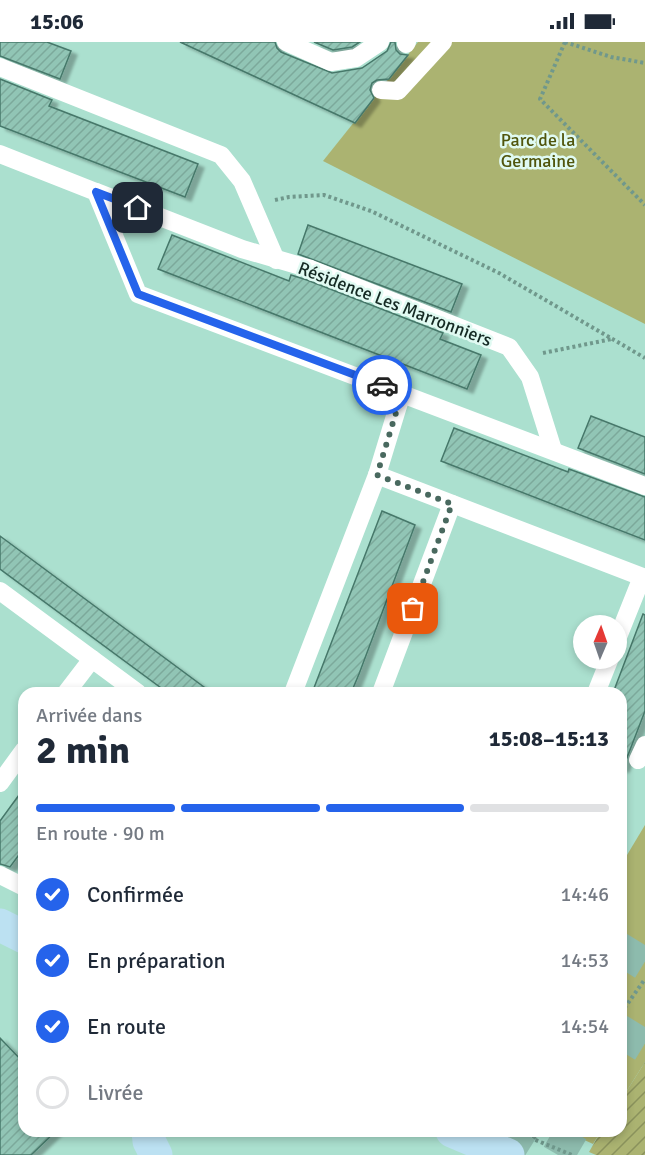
<!DOCTYPE html>
<html lang="fr">
<meta charset="utf-8">
<style>
:root{--surface:#fff;--page:#f2f2f3;--text:#1f2937;--muted:#747a83;--line:#e0e1e3;--accent:#2563eb}
body{margin:0;font-family:Signika,sans-serif;background:var(--page);color:var(--text);height:100vh;display:flex;flex-direction:column;font-size:22px;white-space:nowrap}
*{box-sizing:border-box;margin:0}
p{font-size:20px;color:var(--muted)}
.icon{flex:none;width:33px;height:33px;fill:none;stroke:currentColor;stroke-width:2;stroke-linecap:round;stroke-linejoin:round}
.map{position:relative;flex:1;overflow:hidden}
.drawer{position:absolute;left:18px;top:645px;width:609px;height:450px;display:flex;flex-direction:column;background:var(--surface);border-radius:18px;box-shadow:0 3px 9px #0003}
.drawer>*{flex:none}
.needle{width:39px;rotate:2deg}
.buttons{position:absolute;left:573px;top:573px;display:grid;gap:12px}
.buttons a{display:grid;place-items:center;width:54px;height:54px;border-radius:50%;background:var(--surface);box-shadow:0 3px 9px #0003;font-size:30px}
.pin{position:absolute;display:grid;place-items:center;width:51px;height:51px;color:#fff;margin:-26px;border-radius:12px;box-shadow:0 3px 9px #0006}
.courier{position:absolute;display:grid;place-items:center;width:60px;height:60px;margin:-30px;border:4px solid #2563eb;border-radius:50%;background:#fff;color:#222;box-shadow:0 2px 8px #0007}
.head em{font-style:normal;font-weight:700}
.head div{display:flex;flex-direction:column-reverse}
.head{display:flex;align-items:center;justify-content:space-between;height:102px;padding:0 18px}
h1{font-size:39px;font-weight:700;line-height:45px}
.bar{display:grid;grid-template-columns:repeat(4,1fr);gap:9px 6px;align-content:center;height:72px;padding:0 18px}
.bar i{height:8px;border-radius:4px;background:var(--line)}
.bar .active{background:var(--accent)}
.bar p{grid-column:span 4}
ol{padding:0 18px;list-style:none}
li{display:flex;align-items:center;gap:18px;height:66px}
li p{margin-inline-start:auto}
li .icon{padding:6px;border-radius:50%;background:var(--accent);color:#fff;stroke-width:4}
li:last-child{color:var(--muted)}
li i{width:33px;height:33px;border:3px solid var(--line);border-radius:50%}
.status{display:flex;justify-content:space-between;align-items:center;height:42px;padding:0 30px;background:var(--surface);direction:ltr}
.status svg{height:16px;fill:currentColor}
.map>svg:first-child{display:block}
</style>
<div class="status"><b>15:06</b><svg viewBox="0 0 49 12"><path d="M0 12V9h3v3zM5 12V6h3v6zM10 12V3h3v9zM15 12V0h3v12zM26 1h20v11H26zM47 4h2v5h-2z"/></svg></div>
<div class="map">
<svg width="645" height="1113" viewBox="0 0 645 1113">
<defs>
<pattern id="garden-furrows" width="10" height="10" patternUnits="userSpaceOnUse" patternTransform="scale(1.5)"><rect width="10" height="10" fill="#abb371"/><path d="M-1 1l2-2M0 10L10 0M9 11l2-2" fill="none" stroke="#8a925c"/></pattern>
<pattern id="building-hatch" width="6" height="6" patternUnits="userSpaceOnUse" patternTransform="scale(1.5)"><rect width="6" height="6" fill="#91c5b5"/><path d="M-1 1l2-2M0 6l6-6M5 7l2-2" fill="none" stroke="#7ca99b"/></pattern>
<filter id="shadow"><feDropShadow dx="6" dy="4" stdDeviation="1.5" flood-color="#0004"/></filter>
</defs>
<rect width="100%" height="100%" fill="#abe0cf"/>
<g fill="#abb371">
<polygon points="418,0 645,0 645,282 323,119"/>
<polygon points="645,783 645,1020 621,1058 621,823"/>
<polygon points="565,1089 601,1089 593,1102"/>
</g>
<polygon fill="url(#garden-furrows)" points="645,1020 645,1113 596,1113 589,1110 601,1089 621,1089 621,1058"/>
<g fill="url(#building-hatch)" stroke="#46786a" stroke-width="1.5" filter="url(#shadow)">
<polygon points="0,0 47,0 71,9 60,37 0,14"/>
<polygon points="180,0 275,0 277,6 281,10 332,31 362,26 387,9 391,0 395,0 396,8 400,12 408,13 389,37 377,38 372,41 370,48 374,56 355,81"/>
<polygon points="314,0 360,0 352,5 333,8"/>
<polygon points="0,37 52,58 49,64 198,122 185,155 0,84"/>
<polygon points="308,183 462,242 451,270 298,212"/>
<polygon points="172,193 289,239 291,233 307,238 443,291 440,297 481,313 467,347 158,227"/>
<polygon points="591,374 645,395 645,432 578,406"/>
<polygon points="454,386 568,430 569,427 645,455 645,498 441,419"/>
<polygon points="382,469 415,483 359,632 351,651 312,651"/>
<polygon points="0,494 212,651 168,651 0,527"/>
<polygon points="643,572 645,573 645,669 623,726 621,726 621,651 613,651"/>
<polygon points="24,746 24,806 10,825 0,822 0,779"/>
<polygon points="0,996 24,1021 24,1089 56,1089 31,1113 0,1113"/>
</g>
<g fill="none" stroke-linecap="round" stroke-linejoin="round">
<g stroke="#8dbbad" stroke-width="33" stroke-dasharray="33 16" stroke-linecap="butt">
<polyline points="621,927 645,888"/>
<polyline points="621,1009 645,970"/>
<polyline points="506,1113 521,1089"/>
<polyline points="558,1113 572,1089"/>
</g>
<g stroke="#70988c" stroke-width="4" stroke-dasharray="3 3" stroke-linecap="butt">
<polyline points="565,0 540,57 645,163"/>
<polyline points="565,0 611,15 645,21"/>
<polyline points="275,158 289,155 324,153 371,169 499,231 645,316"/>
<polyline points="543,311 612,297"/>
<polyline points="621,971 645,937"/>
<polyline points="538,1089 533,1097 572,1113"/>
</g>
<g stroke="#fff" stroke-width="18">
<polyline points="286,0 331,20 356,16 380,0"/>
<polyline points="406,2 407,0"/>
<polyline points="0,25 221,113 242,139 276,218"/>
<polyline points="381,48 398,49 443,0"/>
<polyline points="0,112 96,150 138,252 645,444"/>
<polyline points="96,150 242,207 311,227 509,305 530,335 553,408"/>
<polyline points="377,433 645,536"/>
<polyline points="0,549 138,651"/>
<polyline points="616,600 642,535"/>
<polyline points="66,651 92,617"/>
<polyline points="293,651 377,433 402,351"/>
<polyline points="381,651 452,462"/>
<polyline points="596,651 610,616"/>
<polyline points="638,718 645,703"/>
<polyline points="0,741 24,708"/>
<polyline points="0,833 24,845"/>
</g>
<g stroke="#bce1f2" stroke-width="33">
<polyline points="0,883 24,895"/>
<polyline points="148,1089 149,1099 156,1113"/>
<polyline points="452,1089 508,1113"/>
</g>
</g>
<g fill="none" stroke-linecap="round" stroke-linejoin="round">
<polyline stroke="#49695f" stroke-width="6" stroke-dasharray="0 10.8" points="382,343 402,351 377,433 452,462 413,567"/>
<polyline stroke="#2563eb" stroke-width="8" points="138,166 96,150 138,252 382,343"/>
</g>
<g text-anchor="middle" stroke-width="5" stroke-linejoin="round" paint-order="stroke">
<g font-size="18" fill="#50550c" stroke="#e0faf2">
<text x="538" y="104">Parc de la<tspan x="538" dy="21">Germaine</tspan></text>
</g>
<g font-size="18" fill="#142923" stroke="#e0faf2">
<text transform="translate(395 262) rotate(21)" y="6">Résidence Les Marronniers</text>
</g>
</g>
</svg>
<div class="buttons">
<a><svg class="needle" viewBox="-14 -14 28 28"><path d="M0-13l5 13h-10z" fill="#e53935"/><path d="M0 13l5-13h-10z" fill="#747a83"/></svg></a>
</div>
<div class="pin" style="left:413px;top:567px;background:#ea580c"><svg class="icon" aria-label="bag" viewBox="0 0 24 24"><path d="M5 8h14l-1 12H6zM9 8a3 3 0 0 1 6 0"/></svg></div>
<div class="pin" style="left:138px;top:166px;background:#1f2937"><svg class="icon" aria-label="home" viewBox="0 0 24 24"><path d="M3 11l9-7 9 7M6 9v11h12V9"/></svg></div>
<div class="courier" style="left:382px;top:343px"><svg class="icon" aria-label="car" viewBox="0 0 24 24"><path d="M5 17H2v-5l4-1 3-4h7l3 4 3 1v5h-3M9 17h6M6 11h13"/><circle cx="7" cy="17" r="2"/><circle cx="17" cy="17" r="2"/></svg></div>
<section class="drawer">
<div class="head"><div><h1>2 min</h1><p>Arrivée dans</p></div><em>15:08–15:13</em></div>
<div class="bar"><i class="active"></i><i class="active"></i><i class="active"></i><i></i><p>En route · 90 m</p></div>
<ol>
<li><svg class="icon" aria-label="check" viewBox="0 0 24 24"><path d="M5 12l5 5 9-10"/></svg>Confirmée<p>14:46</p></li>
<li><svg class="icon" aria-label="check" viewBox="0 0 24 24"><path d="M5 12l5 5 9-10"/></svg>En préparation<p>14:53</p></li>
<li><svg class="icon" aria-label="check" viewBox="0 0 24 24"><path d="M5 12l5 5 9-10"/></svg>En route<p>14:54</p></li>
<li><i></i>Livrée</li>
</ol>
</section>
</div>
